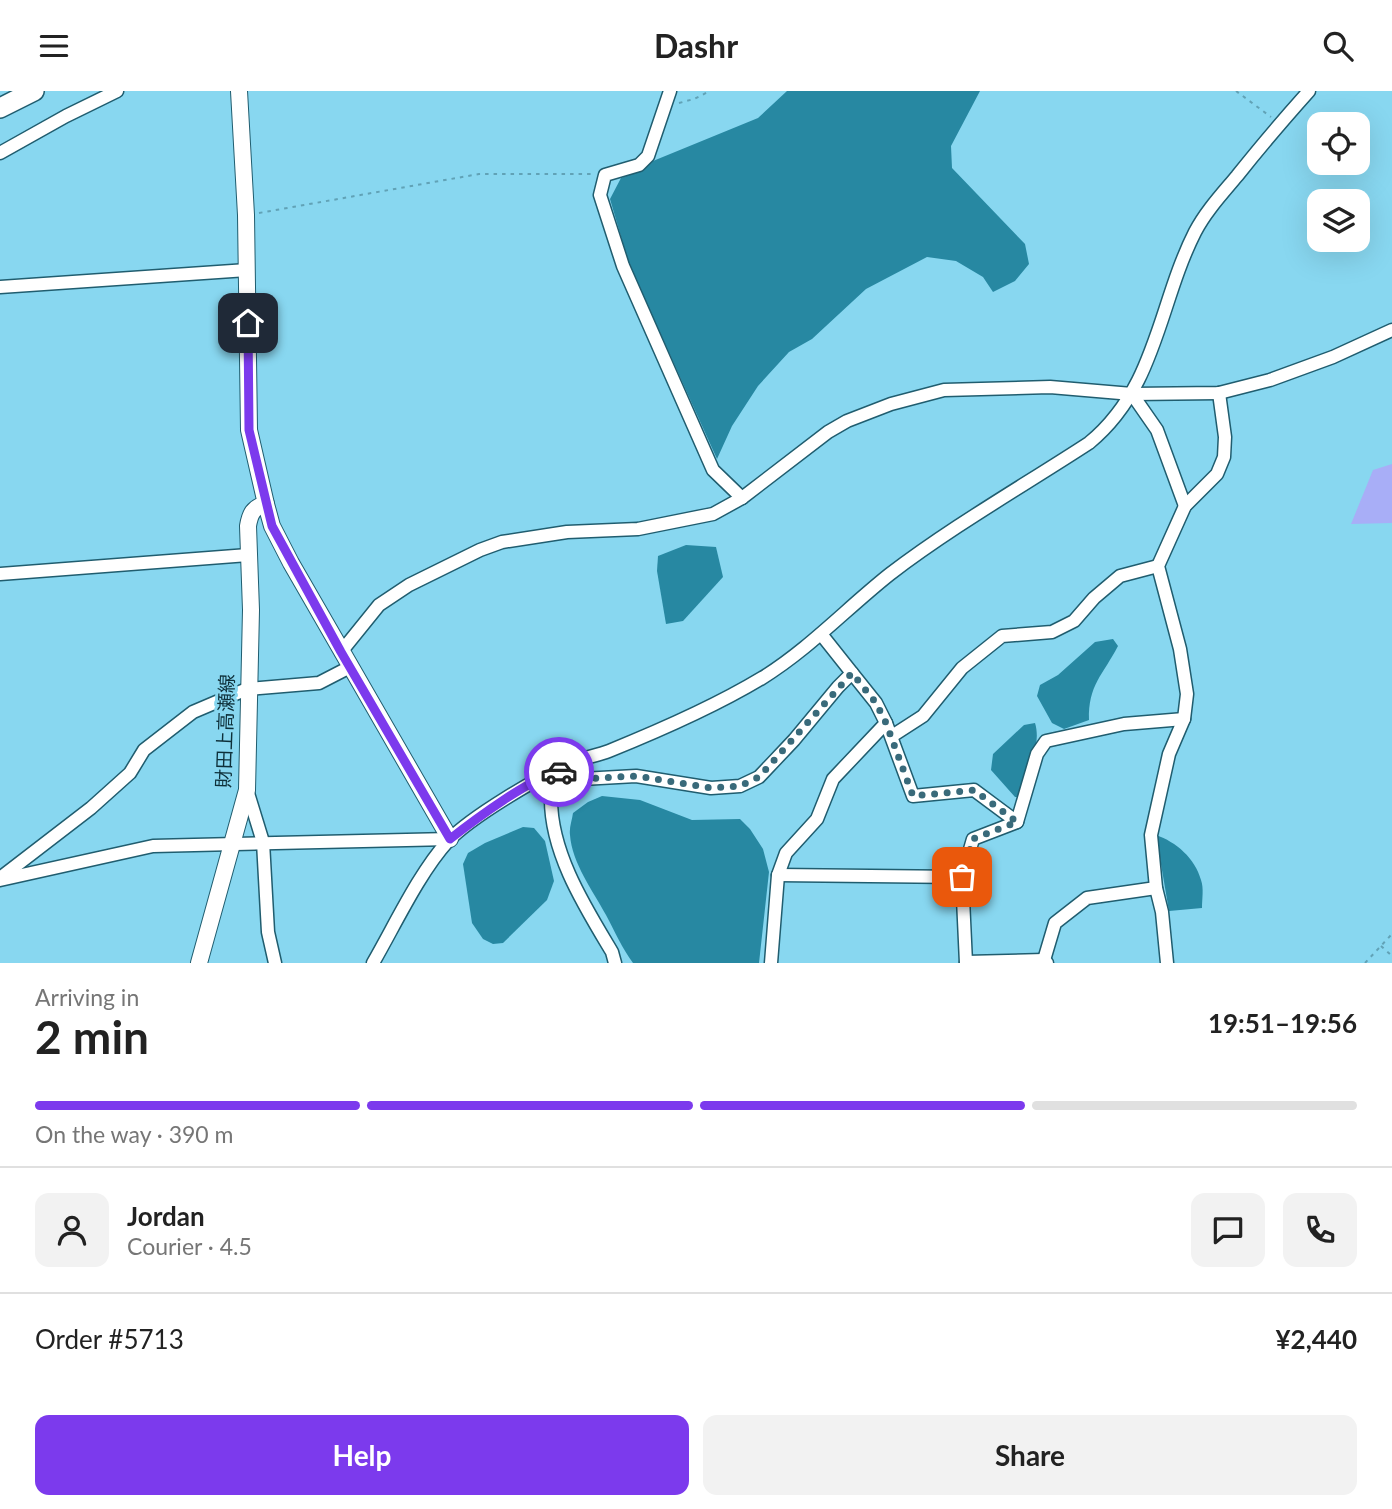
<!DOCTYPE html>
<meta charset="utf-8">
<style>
:root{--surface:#fff;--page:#f2f2f2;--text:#222;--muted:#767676;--line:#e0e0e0;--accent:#7c3aed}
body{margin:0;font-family:Lato,"Noto Sans JP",sans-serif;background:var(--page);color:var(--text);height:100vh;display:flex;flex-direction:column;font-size:26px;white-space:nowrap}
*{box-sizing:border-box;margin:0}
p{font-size:23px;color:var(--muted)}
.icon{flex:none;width:38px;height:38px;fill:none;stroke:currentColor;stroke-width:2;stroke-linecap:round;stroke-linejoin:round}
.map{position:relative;height:872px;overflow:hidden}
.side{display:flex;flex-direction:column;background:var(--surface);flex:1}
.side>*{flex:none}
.tools{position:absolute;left:1307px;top:21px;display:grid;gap:14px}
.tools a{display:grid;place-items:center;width:63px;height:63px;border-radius:14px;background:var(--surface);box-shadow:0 7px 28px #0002;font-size:35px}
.pin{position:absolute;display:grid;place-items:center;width:60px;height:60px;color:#fff;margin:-30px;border-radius:14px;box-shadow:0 4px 10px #0006}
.courier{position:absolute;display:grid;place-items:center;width:70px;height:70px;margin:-35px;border:5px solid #7c3aed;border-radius:50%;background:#fff;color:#222;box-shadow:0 2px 9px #0007}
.overview em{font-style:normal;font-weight:700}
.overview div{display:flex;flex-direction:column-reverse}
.overview{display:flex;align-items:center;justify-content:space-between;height:119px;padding:0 35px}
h1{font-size:46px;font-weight:700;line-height:52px}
.bar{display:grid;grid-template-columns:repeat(4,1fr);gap:10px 7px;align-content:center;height:84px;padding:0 35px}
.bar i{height:9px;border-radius:5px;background:var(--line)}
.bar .current{background:var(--accent)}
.bar p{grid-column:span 4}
.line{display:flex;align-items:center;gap:18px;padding:0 35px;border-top:2px solid var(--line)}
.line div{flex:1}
.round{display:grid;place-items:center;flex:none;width:74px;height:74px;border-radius:14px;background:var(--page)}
.primary-button{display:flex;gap:14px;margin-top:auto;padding:14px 35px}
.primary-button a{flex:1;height:80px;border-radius:14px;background:var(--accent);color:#fff;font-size:28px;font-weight:700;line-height:80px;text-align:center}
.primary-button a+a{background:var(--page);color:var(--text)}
header{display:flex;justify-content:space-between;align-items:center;height:91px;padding:0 35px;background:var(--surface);font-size:32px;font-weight:700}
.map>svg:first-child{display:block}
</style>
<header><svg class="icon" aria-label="menu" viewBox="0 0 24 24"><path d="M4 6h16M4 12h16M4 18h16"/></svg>Dashr<svg class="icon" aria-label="search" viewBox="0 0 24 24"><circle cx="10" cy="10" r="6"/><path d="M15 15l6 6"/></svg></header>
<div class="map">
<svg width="1392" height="872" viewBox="0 0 1392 872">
<rect width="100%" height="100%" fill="#88d7f0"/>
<polygon fill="#a8aef7" points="1392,373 1392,432 1351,433 1373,379"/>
<g fill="#2788a2">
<polygon points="787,0 980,0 951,55 952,77 1025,153 1029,173 1015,190 993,201 983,186 956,170 927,166 866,198 812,248 789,261 758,295 732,335 717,368 629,173 610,108 621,87 640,80 653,70 758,27"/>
<polygon points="686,454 716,456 723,486 683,530 666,533 657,480 658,465"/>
<path d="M1113,548l5,7c-15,29 -30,39 -29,74l-25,9 -12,-6 -15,-27 3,-11 18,-10 37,-33z"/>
<path d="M1035,632c7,22 -8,52 -14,74h-6l-24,-27 2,-16 31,-29z"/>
<path d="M602,705l38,4 52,20 48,-1 10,10 13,20 6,23 -10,91h-126c-11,-15 -18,-31 -27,-48 -13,-24 -34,-52 -36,-80 -1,-7 2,-15 3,-22l15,-11z"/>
<polygon points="523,736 534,737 545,750 554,790 547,809 503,852 493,853 483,848 472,832 463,773 468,762 485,752"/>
<path d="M1156,744c20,7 39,23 45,45 3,8 1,19 1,28l-33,3z"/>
</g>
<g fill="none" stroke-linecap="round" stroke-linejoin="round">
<g stroke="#205d6f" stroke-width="15">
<g id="minor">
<polyline points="670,0 648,65 639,74 605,84 600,104 623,175 713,379 742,407"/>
<polyline points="0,62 66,25 117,0"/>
<polyline points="0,196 247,179"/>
<polyline points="1132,303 1157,339 1185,415"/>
<polyline points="0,483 248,464"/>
<polyline points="821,543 852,582"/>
<polyline points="341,561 379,514 409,494 480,459 502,451 567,441 638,438 713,423 742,407 828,341 847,330 891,313 944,299 1050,296 1132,303 1219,302 1270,289 1333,266 1392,239"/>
<polyline points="892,645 923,625 962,577 1002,545 1052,541 1074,530 1094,507 1120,485 1158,475"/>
<polyline points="247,699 263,751 268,841 275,872"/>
<polyline points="778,784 962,786"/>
<polyline points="0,787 91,717 130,682 144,659 193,621 247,598 319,592 350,576"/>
<polyline points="0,789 153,755 450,748"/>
<polyline points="1044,869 1055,832 1087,807 1156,797"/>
<polyline points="966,871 1044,869 1047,872"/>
<path d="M373,872c22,-38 46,-90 75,-122 23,-24 90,-64 121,-77 12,-6 27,-8 40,-13 52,-21 105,-44 153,-73 47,-29 85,-70 128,-104 63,-48 133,-88 199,-131 68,-56 69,-138 106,-211 11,-21 27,-38 42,-56 23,-29 47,-57 72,-85"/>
<path d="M615,872l-3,-11c-27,-45 -62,-100 -61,-155 0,-8 4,-18 6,-26l25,8 54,-3 75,12 29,-2 19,-9 35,-37 44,-53 14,-14 24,30 10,20 27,73 61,-6 43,32"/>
<polyline points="771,872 778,784 786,762 817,728 833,688 886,632"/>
<polyline points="966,872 962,786 973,748 1017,731 1037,663 1046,650 1124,633 1184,628"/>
<polyline points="1167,872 1162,821 1156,797 1151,744 1169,663 1184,628 1187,603 1180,558 1158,475 1185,415 1217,383 1224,366 1225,346 1219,302"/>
</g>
</g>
<g stroke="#205d6f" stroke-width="18">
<g id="major">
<polyline points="239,0 246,124 249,339 266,413 272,435 291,472 450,748"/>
<path d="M199,872l48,-173 4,-180 -3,-84c2,-12 5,-19 18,-22"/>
</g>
</g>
<g stroke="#205d6f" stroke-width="22">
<polyline id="highway" points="0,17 34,0"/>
</g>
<g stroke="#61a2b6" stroke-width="2" stroke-dasharray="3.5 5" stroke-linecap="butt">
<polyline points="1236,0 1271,26"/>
<polyline points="679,12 694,8 710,0"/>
<polyline points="259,122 479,83 593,83"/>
<polyline points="1381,855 1392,865"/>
<polyline points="1365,872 1392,843"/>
</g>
<use href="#minor" stroke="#fff" stroke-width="12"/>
<use href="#major" stroke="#fff" stroke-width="16"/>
<use href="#highway" stroke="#fff" stroke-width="19"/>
</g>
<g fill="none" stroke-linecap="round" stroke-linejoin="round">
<polyline stroke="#396a7a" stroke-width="7" stroke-dasharray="0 12.6" points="559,681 582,688 636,685 711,697 740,695 759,686 852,582 876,612 886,632 913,705 974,699 1017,731 973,748 962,786"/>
<path stroke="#7c3aed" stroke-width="9" d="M248,232l1,107 23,96 69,126 109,187c23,-18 83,-63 109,-67"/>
</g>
<g text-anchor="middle" stroke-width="6" stroke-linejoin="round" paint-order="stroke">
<g font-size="19" fill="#0e303a" stroke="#88d7f0">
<text transform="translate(225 640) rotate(-88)" y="7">財田上高瀬線</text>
</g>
</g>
</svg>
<div class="tools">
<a><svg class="icon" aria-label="locate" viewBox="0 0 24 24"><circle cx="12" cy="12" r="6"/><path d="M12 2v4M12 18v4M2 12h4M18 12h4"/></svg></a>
<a><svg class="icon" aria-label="layers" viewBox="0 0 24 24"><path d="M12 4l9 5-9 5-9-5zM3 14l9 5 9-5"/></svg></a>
</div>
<div class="pin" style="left:962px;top:786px;background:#ea580c"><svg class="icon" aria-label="bag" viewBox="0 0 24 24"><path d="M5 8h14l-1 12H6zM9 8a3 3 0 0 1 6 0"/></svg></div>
<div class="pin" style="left:248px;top:232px;background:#1f2937"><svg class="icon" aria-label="home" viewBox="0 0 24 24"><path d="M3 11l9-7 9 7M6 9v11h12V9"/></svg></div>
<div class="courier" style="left:559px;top:681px"><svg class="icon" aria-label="car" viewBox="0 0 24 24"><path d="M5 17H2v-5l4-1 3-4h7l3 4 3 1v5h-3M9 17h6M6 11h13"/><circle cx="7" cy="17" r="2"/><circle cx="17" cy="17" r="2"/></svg></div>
</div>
<section class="side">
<div class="overview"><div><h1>2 min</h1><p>Arriving in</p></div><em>19:51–19:56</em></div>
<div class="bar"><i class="current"></i><i class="current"></i><i class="current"></i><i></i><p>On the way · 390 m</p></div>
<div class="line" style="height:126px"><a class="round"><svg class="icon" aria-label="person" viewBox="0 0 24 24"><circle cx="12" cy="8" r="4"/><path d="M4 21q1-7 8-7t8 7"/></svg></a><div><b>Jordan</b><p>Courier · 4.5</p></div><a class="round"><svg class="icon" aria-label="chat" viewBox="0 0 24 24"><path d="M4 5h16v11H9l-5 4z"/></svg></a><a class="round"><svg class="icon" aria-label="phone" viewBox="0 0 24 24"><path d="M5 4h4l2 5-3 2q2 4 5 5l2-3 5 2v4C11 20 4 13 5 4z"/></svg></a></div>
<div class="line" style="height:91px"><div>Order #5713</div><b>¥2,440</b></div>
<div class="primary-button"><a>Help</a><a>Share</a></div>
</section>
